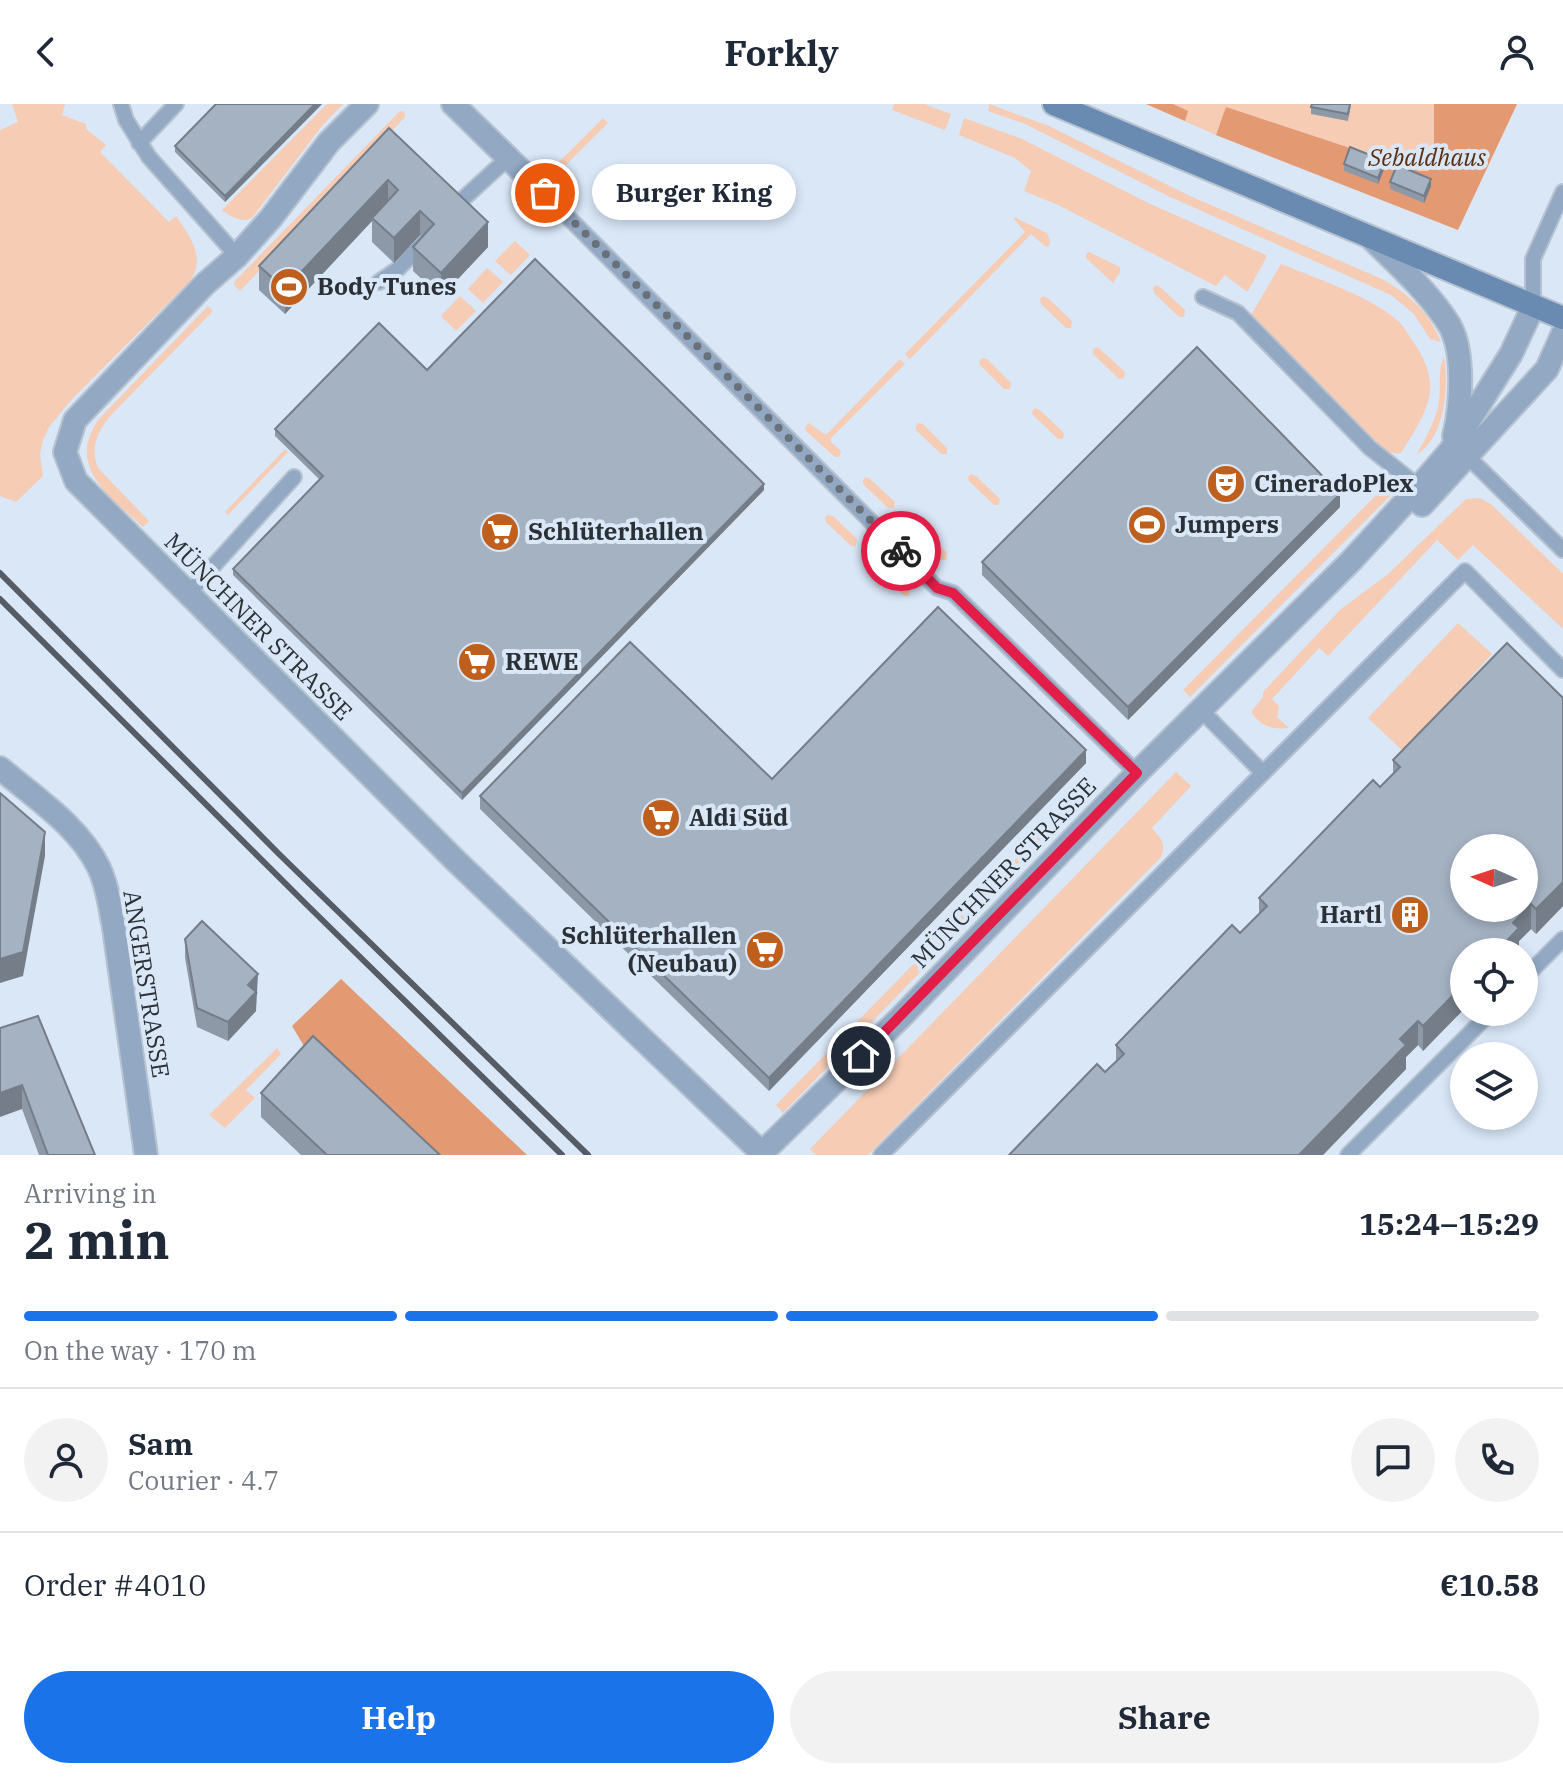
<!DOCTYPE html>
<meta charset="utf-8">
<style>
:root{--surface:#fff;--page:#f2f2f3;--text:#1f2937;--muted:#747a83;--line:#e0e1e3;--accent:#1a73e8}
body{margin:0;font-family:"IBM Plex Serif",serif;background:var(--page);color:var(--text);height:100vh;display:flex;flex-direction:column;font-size:30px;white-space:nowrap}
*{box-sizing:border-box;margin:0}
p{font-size:26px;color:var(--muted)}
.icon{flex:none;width:44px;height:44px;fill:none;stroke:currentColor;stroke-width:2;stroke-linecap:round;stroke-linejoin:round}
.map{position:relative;height:1051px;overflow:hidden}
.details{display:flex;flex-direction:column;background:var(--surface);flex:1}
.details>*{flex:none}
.needle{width:52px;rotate:273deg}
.tools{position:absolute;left:1450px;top:730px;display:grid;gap:16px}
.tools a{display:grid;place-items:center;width:88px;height:88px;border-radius:50%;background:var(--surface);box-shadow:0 4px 12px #0003;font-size:40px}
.pin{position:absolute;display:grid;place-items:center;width:68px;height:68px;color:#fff;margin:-34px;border:4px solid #fff;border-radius:50%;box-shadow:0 2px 8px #0007}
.courier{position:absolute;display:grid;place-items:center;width:80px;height:80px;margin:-40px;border:6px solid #e11d48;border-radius:50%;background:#fff;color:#222;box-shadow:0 2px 10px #0007}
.bubble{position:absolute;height:56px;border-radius:28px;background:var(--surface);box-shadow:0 4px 12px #0003;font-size:26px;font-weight:700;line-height:56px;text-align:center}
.headline em{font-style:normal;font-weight:700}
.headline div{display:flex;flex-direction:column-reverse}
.headline{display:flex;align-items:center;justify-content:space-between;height:136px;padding:0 24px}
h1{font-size:52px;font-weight:700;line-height:60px}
.bar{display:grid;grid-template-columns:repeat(4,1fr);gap:12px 8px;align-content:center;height:96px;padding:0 24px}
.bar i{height:10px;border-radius:6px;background:var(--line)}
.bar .on{background:var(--accent)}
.bar p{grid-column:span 4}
.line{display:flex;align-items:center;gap:20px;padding:0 24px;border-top:2px solid var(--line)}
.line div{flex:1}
.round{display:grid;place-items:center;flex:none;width:84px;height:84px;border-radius:42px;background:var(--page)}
.primary-button{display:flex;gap:16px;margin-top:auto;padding:16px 24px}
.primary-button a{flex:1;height:92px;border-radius:48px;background:var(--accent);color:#fff;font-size:32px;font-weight:700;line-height:92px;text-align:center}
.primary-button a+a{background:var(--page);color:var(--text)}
header{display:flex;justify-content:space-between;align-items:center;height:104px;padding:0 24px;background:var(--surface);font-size:36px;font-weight:700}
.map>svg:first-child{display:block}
</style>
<header><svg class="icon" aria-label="back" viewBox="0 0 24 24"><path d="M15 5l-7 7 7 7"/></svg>Forkly<svg class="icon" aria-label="person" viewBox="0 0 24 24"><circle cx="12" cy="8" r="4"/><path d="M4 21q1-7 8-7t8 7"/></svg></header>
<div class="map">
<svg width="1563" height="1051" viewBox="0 0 1563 1051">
<rect width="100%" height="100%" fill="#d9e7f7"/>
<g fill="#f6ccb5">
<path d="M12,0h53l-3,11 24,9v5l20,16 -6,7 69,70 7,-6c14,20 31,43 13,66l-117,117 -23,28 -6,13 -3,15 3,21 -27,26 -16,-6v-366l18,-8z"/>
<path d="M327,0h16l-21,22 -70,92c-11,5 -21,-1 -30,-8z"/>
<polygon points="894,0 924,0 951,10 945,26 892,6"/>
<path d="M989,0l60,22 141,70 192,83c28,16 47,33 59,63l-11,-3 -16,-25 -23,-19 -223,-99 -143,-72 -37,-13z"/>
<polygon points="1146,0 1517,0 1458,126 1216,31"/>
<polygon points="403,7 405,10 405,13 240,187 234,181 235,177 399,8"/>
<polygon points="603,14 608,19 556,71 551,66"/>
<polygon points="964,14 1022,35 1148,99 1266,151 1266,154 1248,187 1246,187 1225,171 1216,182 1058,101 1024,87 1031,67 1015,54 959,31"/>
<polygon points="1014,113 1047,129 1050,137 1049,142 1046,143 1031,130 910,255 905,250 1025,128 1014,115"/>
<polygon points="515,137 530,151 511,171 495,157"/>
<polygon points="1089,148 1120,163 1120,168 1113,179 1086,154 1086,150"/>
<path d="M1281,160c32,13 93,34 117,57 7,6 12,17 18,25 10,15 17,33 13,52 -5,20 -17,37 -28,55h-8l-8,-2 -134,-136z"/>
<polygon points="487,164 503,178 483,199 468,185"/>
<polygon points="1156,181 1160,183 1185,206 1184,213 1179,213 1154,189 1153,184"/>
<polygon points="460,192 476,207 456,227 441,212"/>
<polygon points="1043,192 1048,194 1072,217 1071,224 1066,224 1041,200 1040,195"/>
<path d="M208,202l5,5 -102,104c-14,17 -21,32 -13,53l51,53 -6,6c-33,-30 -78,-61 -44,-108z"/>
<polygon points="1096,243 1100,245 1125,268 1124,274 1119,275 1093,250 1093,246"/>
<path d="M1444,253c5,29 1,81 -27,97 8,-15 17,-30 21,-47 4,-15 -1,-38 6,-50z"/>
<polygon points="982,254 987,255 1011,279 1010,285 1004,285 980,261 979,257"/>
<polygon points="900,255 905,260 831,334 831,338 841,347 839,353 835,353 806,327 805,323 809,319 824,330 827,330"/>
<polygon points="1035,304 1040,306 1064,329 1063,335 1058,335 1033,311 1032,307"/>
<polygon points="918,319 923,320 947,344 947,350 941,350 916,326 916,322"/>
<polygon points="285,345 288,348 228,411 225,408"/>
<polygon points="971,370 976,372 1000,395 999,401 994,401 969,377 968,373"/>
<polygon points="866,373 870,375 895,398 894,404 888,404 863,380 863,376"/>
<polygon points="1389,378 1392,390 1190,593 1183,586"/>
<path d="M1480,394l12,7 71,69v55l-90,-84 -15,15 -21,-20 -109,116 -9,-8 -47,51 7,7 -2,11 12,11c-18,2 -28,-2 -38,-16l12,-15v-5l78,-83 46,-34 79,-76z"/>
<polygon points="828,411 833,412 857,435 856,442 851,442 826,418 825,413"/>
<polygon points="918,424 923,425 947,449 946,456 941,456 916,431 915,427"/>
<polygon points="881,461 885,462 910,486 909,492 904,492 878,468 878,464"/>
<polygon points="1458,519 1492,550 1404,648 1368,614"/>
<path d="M1176,668l15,14 -39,42c8,10 15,15 9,29l-293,298h-52l-6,-6z"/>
<polygon points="1043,727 1050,735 783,1009 776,1001"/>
<polygon points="277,944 281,950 246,986 255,994 225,1024 209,1011"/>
</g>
<g fill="#e39971">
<polygon points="1146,0 1173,0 1188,7 1185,17"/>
<polygon points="1434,0 1517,0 1458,126 1216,31 1226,3 1419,67 1428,67 1434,62"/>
<polygon points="341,875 527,1051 414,1051 313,957 292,922"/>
</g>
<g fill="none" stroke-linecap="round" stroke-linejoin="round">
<g stroke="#b6c2d0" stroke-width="18">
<g id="service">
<polyline points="121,0 126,16 149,53 237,152"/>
<polyline points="139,39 176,0"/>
<polyline points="540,85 937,484 953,489 1137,669"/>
<polyline points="451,106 508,54"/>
<polyline points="379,178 398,165 426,136"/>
<polyline points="1203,193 1238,209 1370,344 1419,383"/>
<polyline points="1533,203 1533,155 1563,88"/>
<polyline points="1468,353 1563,446"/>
<polyline points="188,490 294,373"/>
<polyline points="1201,606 1263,669"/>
<polyline points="1524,874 1563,835"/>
<polyline points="881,1051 1465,467 1563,566"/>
<polyline points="1348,1051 1491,908"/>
</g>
</g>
<g stroke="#b6c2d0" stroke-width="26">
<g id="minor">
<polyline points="367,0 329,38 271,114 237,152 205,180 75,316 65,348 76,377 456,757 764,1051"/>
<polyline points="453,0 540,85"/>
<path d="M1371,134c27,27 59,55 79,88 15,27 11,82 4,110"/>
<polyline points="1422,401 1547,265 1563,229"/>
<path d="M0,664c35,30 79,58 99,100 9,19 11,40 15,60l32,227"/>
<polyline points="762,1049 901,913 1137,669 1351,457 1419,383 1450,347 1511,250 1533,203"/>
</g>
</g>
<g stroke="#b6c2d0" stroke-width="26">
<polyline id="secondary" points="1054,0 1563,214"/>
</g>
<use href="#service" stroke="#92a8c3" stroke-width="14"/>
<use href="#minor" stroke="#92a8c3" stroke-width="22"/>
<use href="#secondary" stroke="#698ab1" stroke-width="22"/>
<g stroke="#555c65" stroke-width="6">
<polyline points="0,469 279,750 588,1051"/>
<polyline points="0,495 308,802 562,1051"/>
</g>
</g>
<g fill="#8e99a7">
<polygon points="322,0 225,98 175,48 175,42"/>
<polygon points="1351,0 1348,17 1311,10 1311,3"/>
<polygon points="389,24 488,143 441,193 413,167 413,143 422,133 420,131 394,159 372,138 372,117 285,210 259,186 259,162"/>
<polygon points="1344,60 1385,63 1378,80 1344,67"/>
<polygon points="1390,78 1431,82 1424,99 1390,85"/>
<polygon points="427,266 764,386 462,696 233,471 233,465 320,376 275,332 275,325"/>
<polygon points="1340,403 1128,616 982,471 982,458"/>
<polygon points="1563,594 1563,802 1536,830 1531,825 1519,837 1519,848 1464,848 1464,905 1423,947 1418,941 1406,953 1406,965 1323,1051 1009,1051 1105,968 1116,958 1116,941 1240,829 1259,810 1259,794 1380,683 1393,670 1393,656"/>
<polygon points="1086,659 769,987 480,705 480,692"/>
<polygon points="185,835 258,889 256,891 256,907 228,937 197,923 185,854"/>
<polygon points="0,924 95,1051 39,1051 22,1005"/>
<polygon points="261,989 440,1051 301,1051 261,1013"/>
</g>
<g fill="#747d88">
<polygon points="315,0 322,0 225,98 225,92"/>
<polygon points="1385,57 1385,63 1378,80 1378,74"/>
<polygon points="1431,75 1431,82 1424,99 1424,92"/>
<polygon points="388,76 388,100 372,114 372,117 285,210 285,185"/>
<polygon points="420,107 420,131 394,159 394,134"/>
<polygon points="488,118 488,143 441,193 441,169"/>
<polygon points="764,380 764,386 462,696 462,689"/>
<polygon points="1340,390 1340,403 1128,616 1128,603"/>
<polygon points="1086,646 1086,659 769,987 769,974"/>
<polygon points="45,728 45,752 23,872 0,879 0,855"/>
<polygon points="1563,778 1563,802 1536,830 1536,805"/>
<polygon points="1531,800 1531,825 1519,837 1519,848 1496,848 1513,819"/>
<polygon points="258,870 256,907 228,937 228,918 248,881"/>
<polygon points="1464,880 1464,905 1423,947 1423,922"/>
<polygon points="1418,917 1418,941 1406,953 1406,965 1323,1051 1299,1051 1400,935"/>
<polygon points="22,981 22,1005 0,1013 0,989"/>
</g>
<g fill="#a5b2c2" stroke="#747d88" stroke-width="2" fill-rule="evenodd">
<polygon points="216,0 315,0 225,92 175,42"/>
<polygon points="1312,0 1350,0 1348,10 1311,3"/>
<polygon points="389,24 488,118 441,169 413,143 434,120 420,107 394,134 372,114 398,86 388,76 285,185 259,162"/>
<polygon points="1350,43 1385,57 1378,74 1344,60"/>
<polygon points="1397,61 1431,75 1424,92 1390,78"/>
<polygon points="535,155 764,380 462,689 233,465 323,372 275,325 379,219 427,266"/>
<polygon points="1197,243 1340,390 1128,603 982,458"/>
<polygon points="938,503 1086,646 769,974 480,692 630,538 772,675"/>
<path d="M1507,539l56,55v184l-27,27 -5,-5 -18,19 6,5 -23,24h-32v32l-41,42 -5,-5 -18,18 6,6 -107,110h-290l88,-91 8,8 19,-18 -8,-9 116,-120 8,8 27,-27 -8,-8 114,-118 7,7 20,-20 -7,-7zM1464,744h60v60h-60z"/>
<polygon points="0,689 45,728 23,848 0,855"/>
<polygon points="202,817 258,870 248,881 256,888 228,918 197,904 185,835"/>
<polygon points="38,912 95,1051 48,1051 22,981 0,989 0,924"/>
<polygon points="313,932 440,1051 327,1051 261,989"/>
</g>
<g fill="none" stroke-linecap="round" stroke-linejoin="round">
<polyline stroke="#68707a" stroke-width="8" stroke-dasharray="0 14.4" points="545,89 901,447"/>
<polyline stroke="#e11d48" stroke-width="10" points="861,952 1137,669 953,489 937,484 901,447"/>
</g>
<defs>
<g id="stadium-disc" transform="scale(2)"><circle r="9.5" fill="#bf5f1d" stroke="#d9e7f7"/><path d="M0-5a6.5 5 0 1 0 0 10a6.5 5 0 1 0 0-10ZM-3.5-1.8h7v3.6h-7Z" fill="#fff"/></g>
<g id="theatre-disc" transform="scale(2)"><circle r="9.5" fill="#bf5f1d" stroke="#d9e7f7"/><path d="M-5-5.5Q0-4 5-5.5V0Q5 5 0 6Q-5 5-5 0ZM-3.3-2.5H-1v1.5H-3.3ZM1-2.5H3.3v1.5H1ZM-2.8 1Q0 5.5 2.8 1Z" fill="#fff"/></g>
<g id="supermarket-disc" transform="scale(2)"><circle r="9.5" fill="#bf5f1d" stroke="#d9e7f7"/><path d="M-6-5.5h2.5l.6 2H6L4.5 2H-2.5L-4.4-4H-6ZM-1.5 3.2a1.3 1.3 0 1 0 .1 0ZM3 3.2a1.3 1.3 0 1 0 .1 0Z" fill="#fff"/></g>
<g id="building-disc" transform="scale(2)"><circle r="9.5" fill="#bf5f1d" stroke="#d9e7f7"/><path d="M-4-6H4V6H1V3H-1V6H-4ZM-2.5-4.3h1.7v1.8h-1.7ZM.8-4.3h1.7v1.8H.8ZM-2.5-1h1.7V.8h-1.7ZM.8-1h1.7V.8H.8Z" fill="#fff"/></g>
</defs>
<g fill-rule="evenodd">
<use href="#stadium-disc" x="289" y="183"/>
<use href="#theatre-disc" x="1226" y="380"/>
<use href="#stadium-disc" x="1147" y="421"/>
<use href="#supermarket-disc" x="500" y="428"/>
<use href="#supermarket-disc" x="477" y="558"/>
<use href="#supermarket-disc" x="661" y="714"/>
<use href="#building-disc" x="1410" y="811"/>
<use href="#supermarket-disc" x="765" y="846"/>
</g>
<g text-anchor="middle" stroke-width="8" stroke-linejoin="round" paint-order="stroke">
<g font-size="24" font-style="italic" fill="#5c2d0f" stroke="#d9e7f7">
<text x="1427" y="62">Sebaldhaus</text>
</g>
<g font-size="24" font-weight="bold" fill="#2b3036" stroke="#d9e7f7" text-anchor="start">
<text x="317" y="191">Body Tunes</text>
<text x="1254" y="388">CineradoPlex</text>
<text x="1175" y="429">Jumpers</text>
<text x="528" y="436">Schlüterhallen</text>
<text x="505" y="566">REWE</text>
<text x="689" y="722">Aldi Süd</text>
<text x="1382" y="819" text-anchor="end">Hartl</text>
<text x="737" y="840" text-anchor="end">Schlüterhallen<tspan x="737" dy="28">(Neubau)</tspan></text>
</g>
<g font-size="24" fill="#2b3036" stroke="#d9e7f7">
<text transform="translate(258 523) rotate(45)" y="8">MÜNCHNER STRASSE</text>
<text transform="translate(1004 769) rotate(-46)" y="8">MÜNCHNER STRASSE</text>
<text transform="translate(146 880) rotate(81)" y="8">ANGERSTRASSE</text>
</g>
</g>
</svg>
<div class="tools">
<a><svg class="needle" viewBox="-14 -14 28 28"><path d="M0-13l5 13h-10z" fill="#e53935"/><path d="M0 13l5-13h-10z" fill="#747a83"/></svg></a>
<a><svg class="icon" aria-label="locate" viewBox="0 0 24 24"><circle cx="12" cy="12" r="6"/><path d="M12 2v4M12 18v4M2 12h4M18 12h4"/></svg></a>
<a><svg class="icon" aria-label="layers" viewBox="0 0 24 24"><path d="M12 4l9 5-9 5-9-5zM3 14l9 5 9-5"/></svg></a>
</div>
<div class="pin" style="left:545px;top:89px;background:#ea580c"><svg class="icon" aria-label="bag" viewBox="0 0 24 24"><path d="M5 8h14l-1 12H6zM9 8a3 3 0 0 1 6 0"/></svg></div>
<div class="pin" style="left:861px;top:952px;background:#1f2937"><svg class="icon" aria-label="home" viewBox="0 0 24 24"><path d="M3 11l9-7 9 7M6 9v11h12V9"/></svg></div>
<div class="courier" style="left:901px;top:447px"><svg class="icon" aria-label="bike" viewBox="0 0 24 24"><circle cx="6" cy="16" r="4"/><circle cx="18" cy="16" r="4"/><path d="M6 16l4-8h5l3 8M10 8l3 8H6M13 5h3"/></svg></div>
<div class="bubble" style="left:592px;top:60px;width:204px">Burger King</div>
</div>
<section class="details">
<div class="headline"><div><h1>2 min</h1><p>Arriving in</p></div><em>15:24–15:29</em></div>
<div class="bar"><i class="on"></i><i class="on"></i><i class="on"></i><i></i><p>On the way · 170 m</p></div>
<div class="line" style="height:144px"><a class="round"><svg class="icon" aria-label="person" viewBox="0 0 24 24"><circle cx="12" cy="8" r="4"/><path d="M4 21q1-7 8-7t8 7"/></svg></a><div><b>Sam</b><p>Courier · 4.7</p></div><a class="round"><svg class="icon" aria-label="chat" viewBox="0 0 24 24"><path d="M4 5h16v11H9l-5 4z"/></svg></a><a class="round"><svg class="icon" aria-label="phone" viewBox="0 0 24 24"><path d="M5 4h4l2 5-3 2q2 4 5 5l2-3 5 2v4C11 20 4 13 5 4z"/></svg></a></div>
<div class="line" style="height:104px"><div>Order #4010</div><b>€10.58</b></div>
<div class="primary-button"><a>Help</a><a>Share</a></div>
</section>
